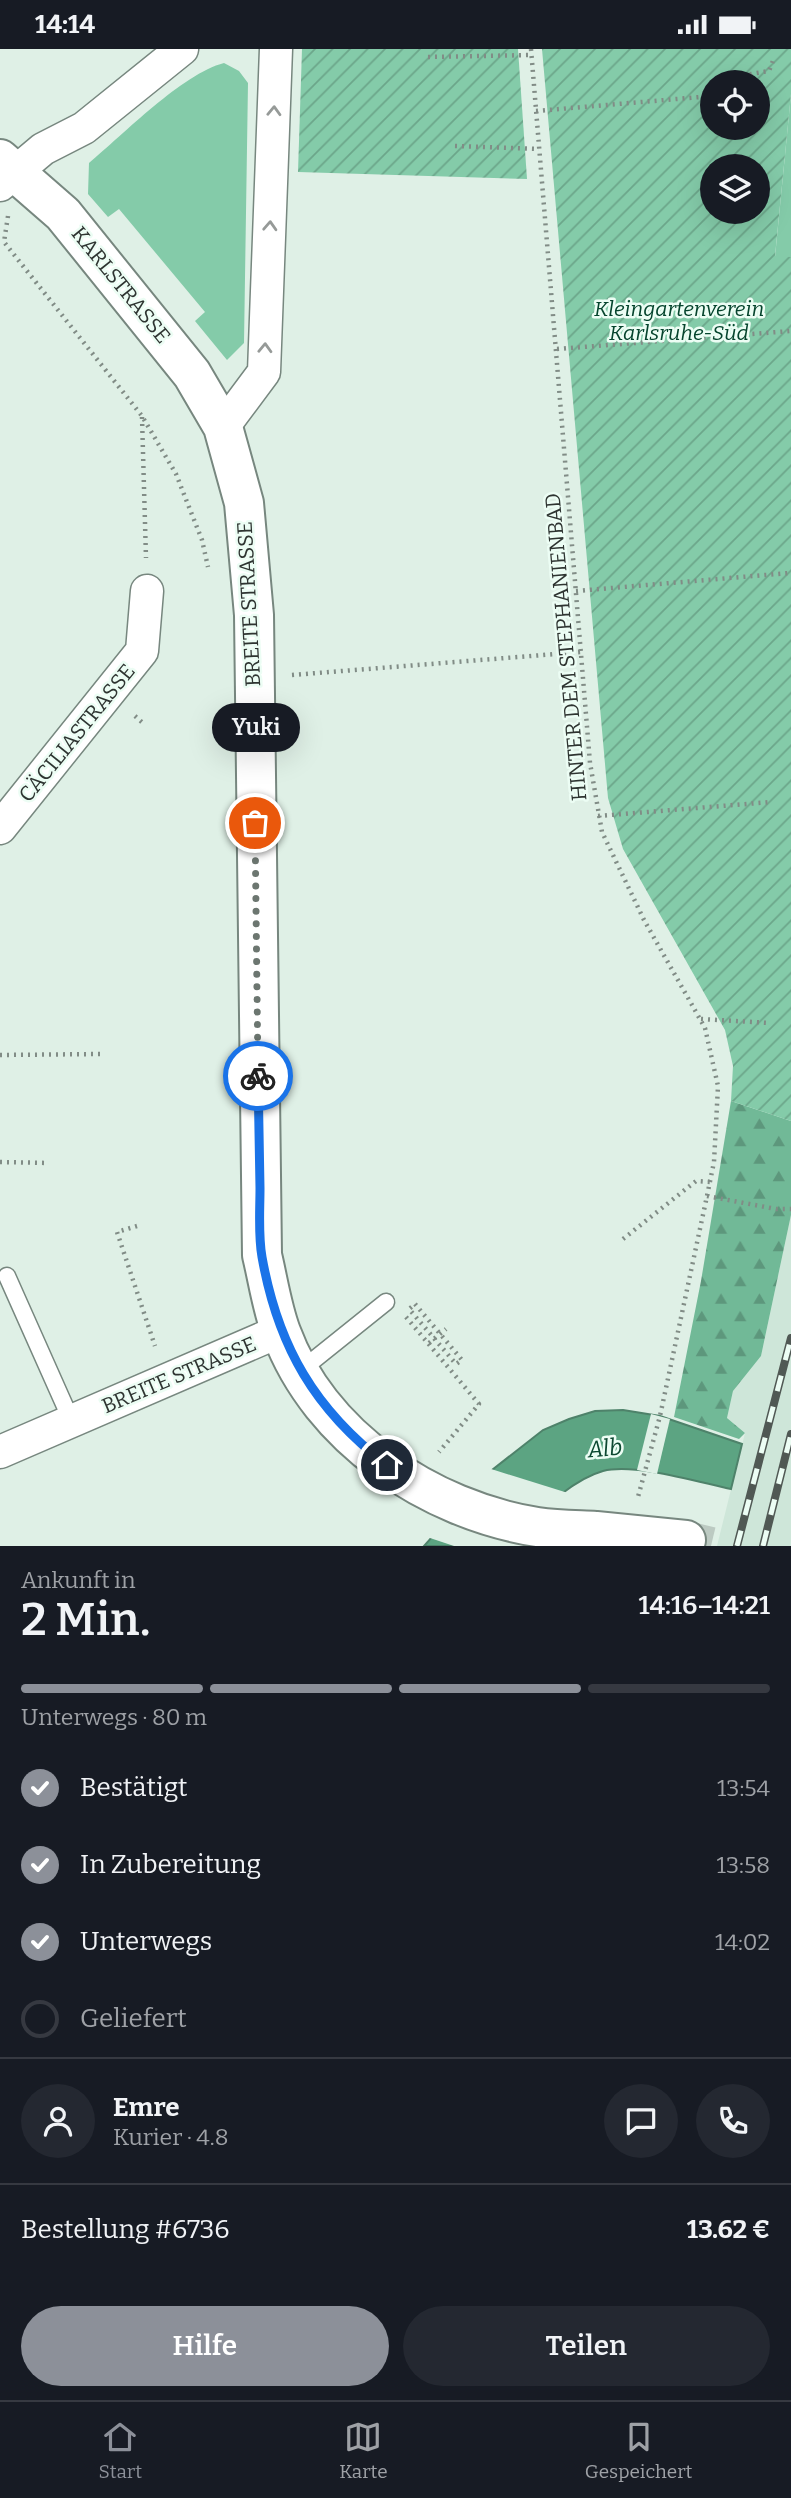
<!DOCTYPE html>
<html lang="de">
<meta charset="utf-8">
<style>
:root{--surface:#171b24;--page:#242831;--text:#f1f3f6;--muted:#9ea1a6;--line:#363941;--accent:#8c9099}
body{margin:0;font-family:Bitter,serif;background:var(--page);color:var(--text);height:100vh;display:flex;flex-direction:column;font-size:26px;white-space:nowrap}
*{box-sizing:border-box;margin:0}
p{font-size:23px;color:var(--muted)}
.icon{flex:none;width:38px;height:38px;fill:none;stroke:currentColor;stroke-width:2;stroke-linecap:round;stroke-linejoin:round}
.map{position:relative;height:1497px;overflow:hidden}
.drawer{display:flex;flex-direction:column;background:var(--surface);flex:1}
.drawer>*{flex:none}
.tools{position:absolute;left:700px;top:21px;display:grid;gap:14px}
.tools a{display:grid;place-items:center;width:70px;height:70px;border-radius:50%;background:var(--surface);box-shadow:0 7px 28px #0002;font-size:35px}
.pin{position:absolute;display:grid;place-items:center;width:60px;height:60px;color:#fff;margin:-30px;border:4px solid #fff;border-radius:50%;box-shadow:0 2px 7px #0007}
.courier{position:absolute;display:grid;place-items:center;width:70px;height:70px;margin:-35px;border:5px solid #1a73e8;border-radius:50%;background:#fff;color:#222;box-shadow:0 2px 9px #0007}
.bubble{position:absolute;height:49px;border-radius:24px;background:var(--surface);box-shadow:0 7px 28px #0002;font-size:23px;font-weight:600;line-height:49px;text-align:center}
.headline em{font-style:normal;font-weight:600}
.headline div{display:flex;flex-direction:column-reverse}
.headline{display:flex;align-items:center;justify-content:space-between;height:119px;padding:0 21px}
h1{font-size:46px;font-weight:600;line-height:52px}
.bar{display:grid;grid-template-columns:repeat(4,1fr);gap:10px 7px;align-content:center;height:84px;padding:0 21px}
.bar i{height:9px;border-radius:5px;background:var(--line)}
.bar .active{background:var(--accent)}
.bar p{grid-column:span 4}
.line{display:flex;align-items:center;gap:18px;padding:0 21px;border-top:2px solid var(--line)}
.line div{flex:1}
.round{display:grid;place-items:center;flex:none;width:74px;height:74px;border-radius:37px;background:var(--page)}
ol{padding:0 21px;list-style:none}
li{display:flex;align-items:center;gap:21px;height:77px}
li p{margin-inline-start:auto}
li .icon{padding:7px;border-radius:50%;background:var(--accent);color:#fff;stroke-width:4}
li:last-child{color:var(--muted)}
li i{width:38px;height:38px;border:4px solid var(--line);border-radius:50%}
.primary-button{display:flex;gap:14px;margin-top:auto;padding:14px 21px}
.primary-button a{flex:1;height:80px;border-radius:42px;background:var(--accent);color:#fff;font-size:28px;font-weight:600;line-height:80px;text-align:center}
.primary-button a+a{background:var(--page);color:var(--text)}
.status{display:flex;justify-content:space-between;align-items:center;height:49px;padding:0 35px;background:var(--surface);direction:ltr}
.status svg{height:19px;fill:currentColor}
.tabs{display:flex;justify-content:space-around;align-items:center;height:98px;border-top:2px solid var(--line);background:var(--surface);font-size:19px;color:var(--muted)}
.tabs a{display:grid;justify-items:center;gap:4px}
.tabs .active{color:var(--accent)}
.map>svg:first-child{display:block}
</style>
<div class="status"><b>14:14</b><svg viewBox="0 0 49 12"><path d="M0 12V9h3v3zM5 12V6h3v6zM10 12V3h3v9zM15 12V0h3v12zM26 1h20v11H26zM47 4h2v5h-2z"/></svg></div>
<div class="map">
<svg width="791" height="1497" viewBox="0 0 791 1497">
<defs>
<pattern id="forest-firs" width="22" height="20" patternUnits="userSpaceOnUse" patternTransform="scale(1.75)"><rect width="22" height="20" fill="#71b997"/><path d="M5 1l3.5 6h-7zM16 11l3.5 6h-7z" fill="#5d977c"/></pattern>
<pattern id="garden-furrows" width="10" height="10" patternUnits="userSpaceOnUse" patternTransform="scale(1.75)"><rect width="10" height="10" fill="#84cba9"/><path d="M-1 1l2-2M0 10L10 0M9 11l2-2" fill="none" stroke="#6ca68a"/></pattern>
</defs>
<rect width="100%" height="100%" fill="#dff0e6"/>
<polygon fill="#cee6d9" points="791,1166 791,1497 717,1497 745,1384 727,1369 733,1342 761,1307"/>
<g fill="#84cba9">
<path d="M224,14l15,8 9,12 -4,260 -17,17 -32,-39 10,-9 -86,-103 -11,8 -20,-23 1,-31c35,-29 93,-89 135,-100z"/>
<polygon points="791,45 791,208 775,208"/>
</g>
<polygon fill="url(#forest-firs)" points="731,1052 791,1072 791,1166 761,1307 733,1342 727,1369 745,1384 739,1390 674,1368 701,1232"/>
<g fill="url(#garden-furrows)" fill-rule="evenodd">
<polygon points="302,0 518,0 527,130 298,123"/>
<path d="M542,0h249v45l-16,162 16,1v864l-60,-20 2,-35 -8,-36 -102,-181 -15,-51zM712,33h46v46h-46zM712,117h46v46h-46z"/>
</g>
<path fill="#5ca482" stroke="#4e826a" stroke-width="2" d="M623,1361l37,6 82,28 -11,45c-33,-7 -96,-26 -128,-18 -36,10 -71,50 -99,75h-80l68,-76 51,-40 26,-11 26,-8z"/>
<g fill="#dff0e6">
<polygon points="651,1365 670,1370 657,1425 637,1421"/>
<polygon points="488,1419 568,1444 510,1497 454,1497 427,1488"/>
</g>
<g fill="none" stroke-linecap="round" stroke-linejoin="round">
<polyline stroke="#bccac2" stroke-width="38" stroke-dasharray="38 19" stroke-linecap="butt" points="686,1491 711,1497"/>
<g stroke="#77877f" stroke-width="19">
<g id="service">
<polyline points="7,1227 72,1373"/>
<polyline points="300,1322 386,1253"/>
</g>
</g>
<g stroke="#77877f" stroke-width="35">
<g id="minor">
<polyline points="0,136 43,100 84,79 182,0"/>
<polyline points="223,378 264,323 276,0"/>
<polyline points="0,779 142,602 147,542"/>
<polyline points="0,1403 280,1282"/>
</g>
</g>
<g stroke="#77877f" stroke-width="42">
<path id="tertiary" d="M0,110l63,55 129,160 31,53 21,76 10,112 8,640c6,25 10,53 19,77 39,106 149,178 256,195 20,3 40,3 59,4 30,3 60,6 90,9"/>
</g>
<g stroke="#818c86" stroke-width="4.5" stroke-dasharray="2 5" stroke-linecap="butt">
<polyline points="531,0 590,714 602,783 644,871 705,979 718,1037 714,1113 707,1147 660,1367 638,1448"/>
<polyline points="428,8 532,6"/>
<polyline points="749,33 751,25 769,22 774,9"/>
<polyline points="536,62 712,47"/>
<polyline points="455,97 539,100"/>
<polyline points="8,167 4,193 142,367 176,425 202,491 208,518"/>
<polyline points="557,300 791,282"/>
<polyline points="142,368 146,509"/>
<polyline points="576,542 789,524"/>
<polyline points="292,626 581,603"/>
<polyline points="135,667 145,676"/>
<polyline points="598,767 771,753"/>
<polyline points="701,970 770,974"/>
<polyline points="0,1006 103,1005"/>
<polyline points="0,1113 49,1114"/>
<polyline points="707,1147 776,1160 791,1160"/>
<polyline points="137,1177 117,1183 155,1297"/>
<polyline points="623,1190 696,1132 710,1133"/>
<polygon points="415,1255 462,1311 456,1315 409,1260"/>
<polyline points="406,1268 479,1355 439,1403"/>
<polyline points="429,1294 446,1280"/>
</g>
<use href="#service" stroke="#fff" stroke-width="16"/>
<use href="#minor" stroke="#fff" stroke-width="32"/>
<use href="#tertiary" stroke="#fff" stroke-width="38"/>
<g stroke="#505854" stroke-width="8">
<g id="rail">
<polyline points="737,1497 791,1289"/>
<polyline points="763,1497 791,1385"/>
</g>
</g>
<use href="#rail" stroke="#ecfdf4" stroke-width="5" stroke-dasharray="16" stroke-linecap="butt"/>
</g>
<defs><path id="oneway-chevron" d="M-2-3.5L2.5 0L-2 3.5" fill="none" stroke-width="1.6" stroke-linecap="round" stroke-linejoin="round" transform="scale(1.75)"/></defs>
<g stroke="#969a98">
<use href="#oneway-chevron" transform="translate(274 62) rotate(-88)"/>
<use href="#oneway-chevron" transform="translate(270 177) rotate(-87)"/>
<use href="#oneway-chevron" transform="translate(265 299) rotate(-88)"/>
</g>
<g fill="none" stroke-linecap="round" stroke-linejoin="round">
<polyline stroke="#6c7670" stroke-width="7" stroke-dasharray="0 12.6" points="255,774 258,1027"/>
<path stroke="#1a73e8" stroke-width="9" d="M258,1027c1,37 1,74 2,112 0,22 -2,47 2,69 16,90 53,153 125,208"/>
</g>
<g text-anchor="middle" stroke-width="5" stroke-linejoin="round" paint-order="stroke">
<g font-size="21" fill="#2e3431" stroke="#ecfdf4">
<text transform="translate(121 236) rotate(51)" y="7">KARLSTRASSE</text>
<text transform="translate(249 555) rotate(-93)" y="7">BREITE STRASSE</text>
<text transform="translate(566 598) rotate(-95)" y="7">HINTER DEM STEPHANIENBAD</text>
<text transform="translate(77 684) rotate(-51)" y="7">CÄCILIASTRASSE</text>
<text transform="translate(179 1326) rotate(-23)" y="7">BREITE STRASSE</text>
</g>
<g font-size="21" font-style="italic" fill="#05442d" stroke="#ecfdf4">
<text x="679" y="267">Kleingartenverein<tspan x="679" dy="24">Karlsruhe-Süd</tspan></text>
</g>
<g font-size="23" font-style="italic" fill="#0c4831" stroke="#ecfdf4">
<text transform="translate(605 1399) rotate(-5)" y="8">Alb</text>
</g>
</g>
</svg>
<div class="tools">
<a><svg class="icon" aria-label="locate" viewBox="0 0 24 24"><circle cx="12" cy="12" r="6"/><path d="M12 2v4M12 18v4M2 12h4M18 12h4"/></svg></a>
<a><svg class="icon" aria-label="layers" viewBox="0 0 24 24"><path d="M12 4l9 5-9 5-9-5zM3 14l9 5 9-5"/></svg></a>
</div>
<div class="pin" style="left:255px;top:774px;background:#ea580c"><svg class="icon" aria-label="bag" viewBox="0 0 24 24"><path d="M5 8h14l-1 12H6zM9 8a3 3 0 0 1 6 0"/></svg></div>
<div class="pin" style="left:387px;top:1416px;background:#1f2937"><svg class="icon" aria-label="home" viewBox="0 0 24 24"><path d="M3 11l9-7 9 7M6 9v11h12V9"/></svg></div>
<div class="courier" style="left:258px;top:1027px"><svg class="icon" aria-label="bike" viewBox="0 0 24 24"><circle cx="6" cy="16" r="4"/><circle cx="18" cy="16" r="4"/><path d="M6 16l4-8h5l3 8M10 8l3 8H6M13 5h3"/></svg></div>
<div class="bubble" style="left:212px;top:654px;width:88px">Yuki</div>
</div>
<section class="drawer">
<div class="headline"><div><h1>2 Min.</h1><p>Ankunft in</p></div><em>14:16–14:21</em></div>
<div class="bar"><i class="active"></i><i class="active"></i><i class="active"></i><i></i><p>Unterwegs · 80 m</p></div>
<ol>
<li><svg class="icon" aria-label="check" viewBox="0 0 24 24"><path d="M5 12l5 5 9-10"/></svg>Bestätigt<p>13:54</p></li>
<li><svg class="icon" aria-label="check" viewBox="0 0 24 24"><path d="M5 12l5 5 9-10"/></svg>In Zubereitung<p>13:58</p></li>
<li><svg class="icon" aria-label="check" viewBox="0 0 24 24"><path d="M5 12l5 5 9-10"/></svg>Unterwegs<p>14:02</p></li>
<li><i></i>Geliefert</li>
</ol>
<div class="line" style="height:126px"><a class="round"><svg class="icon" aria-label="person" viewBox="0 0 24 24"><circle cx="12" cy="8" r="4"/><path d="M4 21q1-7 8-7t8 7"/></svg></a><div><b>Emre</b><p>Kurier · 4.8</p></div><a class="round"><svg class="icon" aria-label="chat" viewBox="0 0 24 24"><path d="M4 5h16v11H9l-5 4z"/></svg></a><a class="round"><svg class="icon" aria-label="phone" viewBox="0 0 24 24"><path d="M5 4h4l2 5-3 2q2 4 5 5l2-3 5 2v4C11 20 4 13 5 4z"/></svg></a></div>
<div class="line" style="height:91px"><div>Bestellung #6736</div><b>13.62 €</b></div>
<div class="primary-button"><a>Hilfe</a><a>Teilen</a></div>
</section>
<nav class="tabs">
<a class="active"><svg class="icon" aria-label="home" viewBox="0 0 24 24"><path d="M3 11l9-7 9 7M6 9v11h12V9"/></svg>Start</a>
<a><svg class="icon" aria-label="map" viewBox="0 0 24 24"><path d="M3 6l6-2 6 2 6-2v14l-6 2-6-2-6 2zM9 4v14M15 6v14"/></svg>Karte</a>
<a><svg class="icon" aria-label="saved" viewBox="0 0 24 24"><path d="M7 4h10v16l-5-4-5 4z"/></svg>Gespeichert</a>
</nav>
